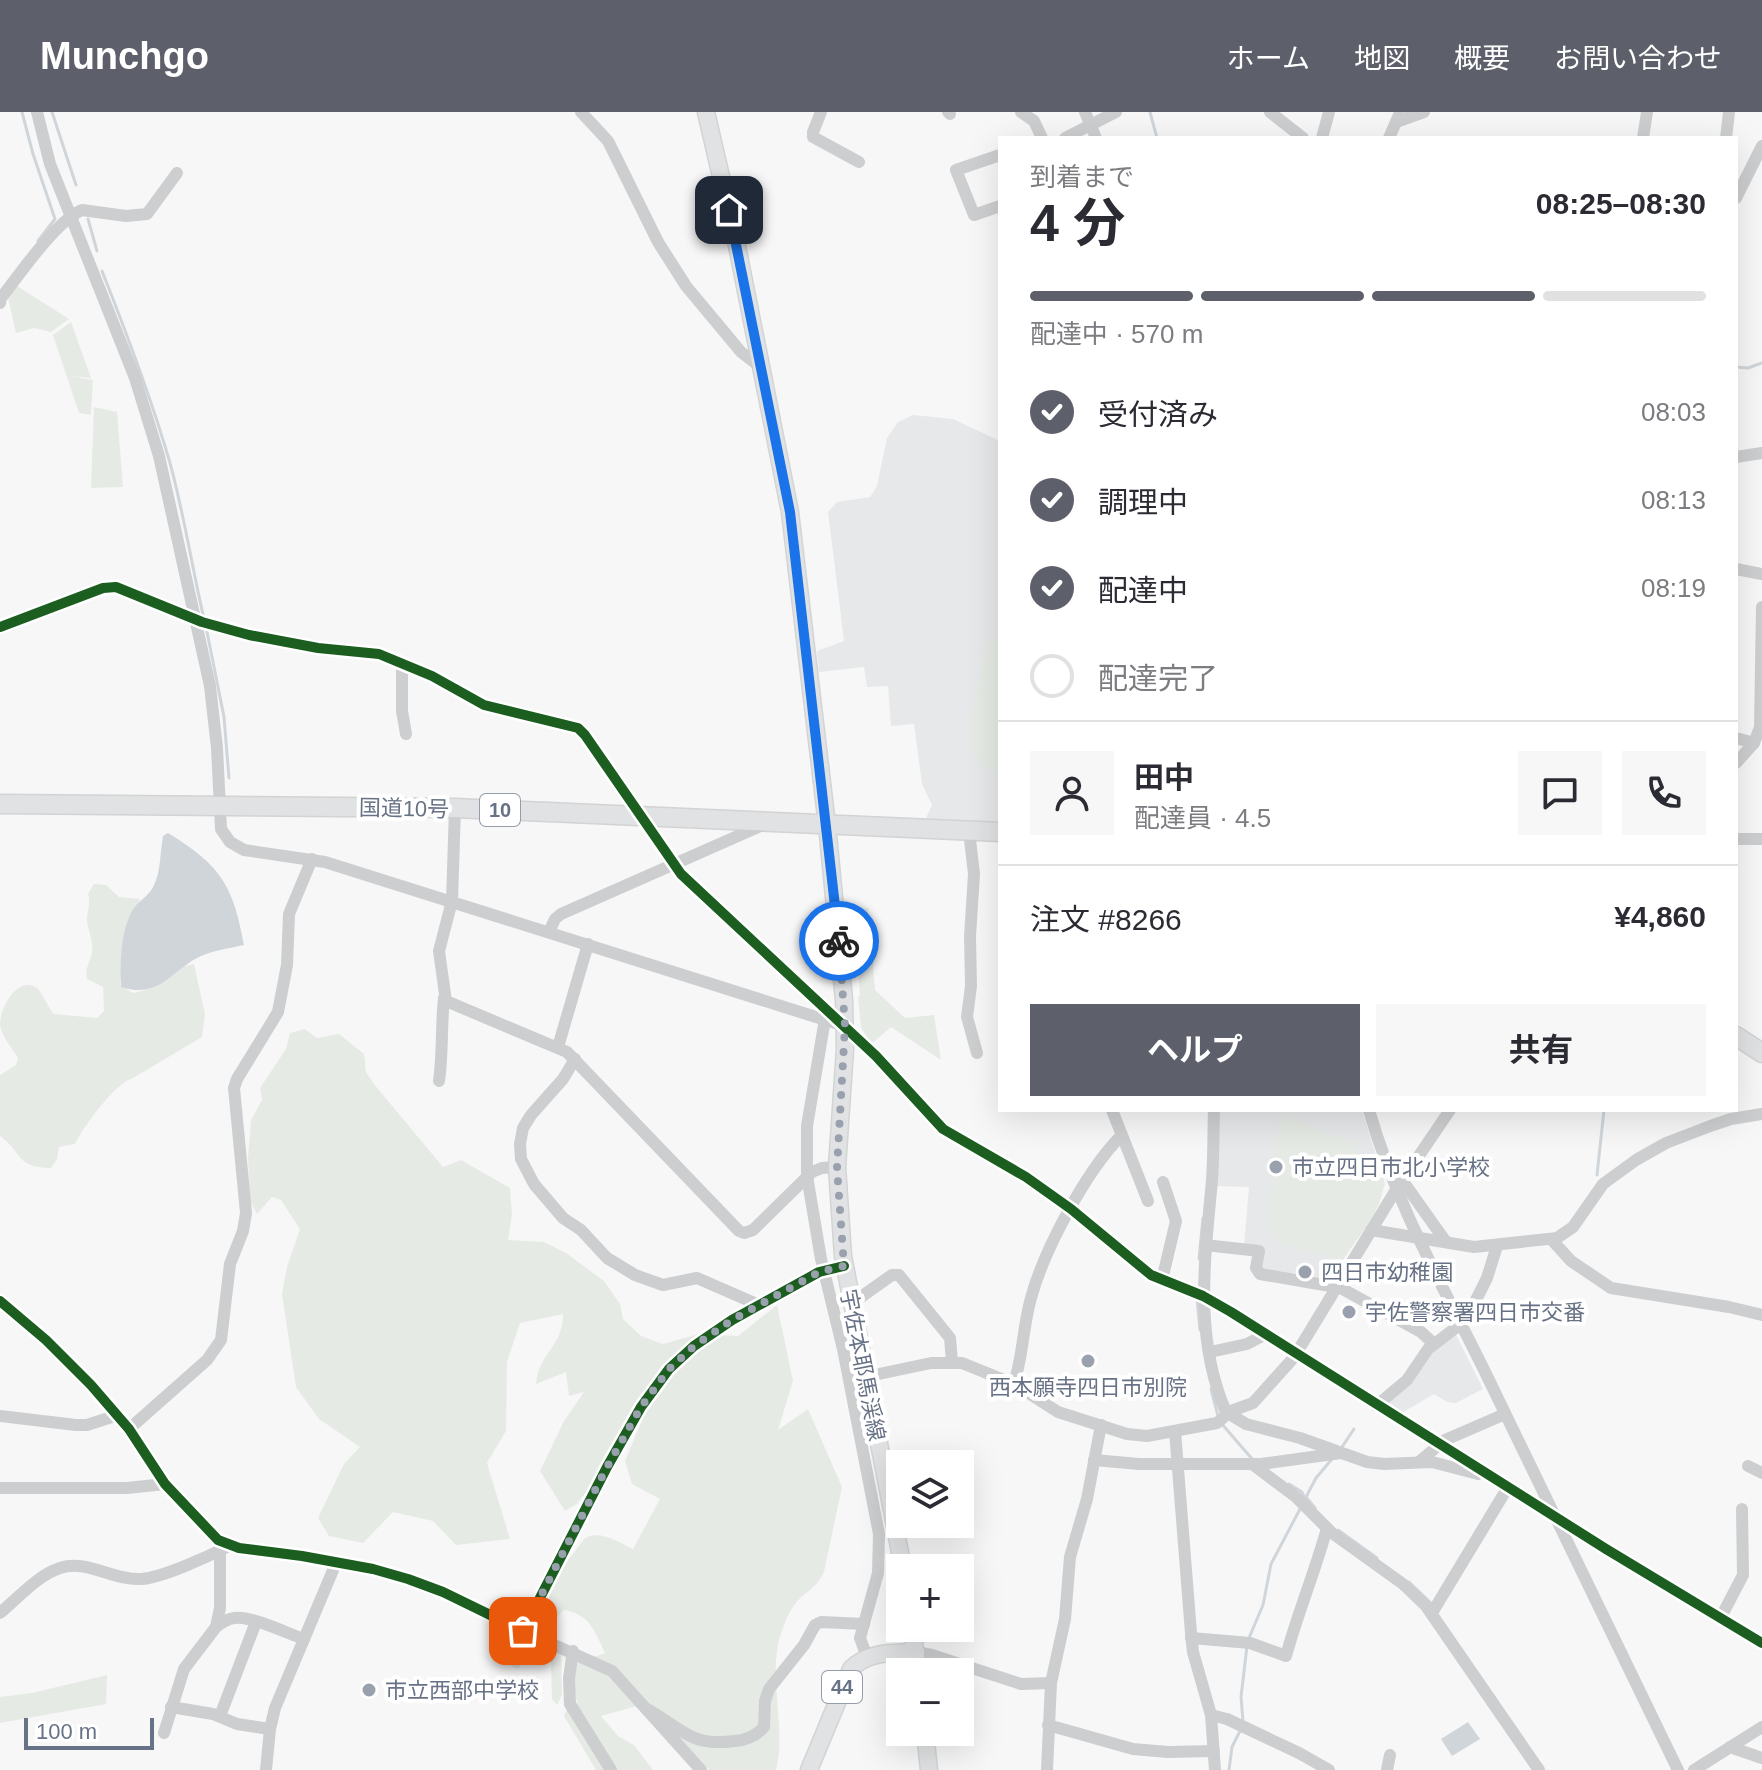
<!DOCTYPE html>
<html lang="ja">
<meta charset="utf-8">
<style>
:root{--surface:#fff;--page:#f7f7f7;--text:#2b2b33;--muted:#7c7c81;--line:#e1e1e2;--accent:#5d606a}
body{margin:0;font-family:Helvetica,"Noto Sans JP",sans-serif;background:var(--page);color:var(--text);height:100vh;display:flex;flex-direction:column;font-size:30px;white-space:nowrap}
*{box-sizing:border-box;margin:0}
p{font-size:26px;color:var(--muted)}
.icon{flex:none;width:44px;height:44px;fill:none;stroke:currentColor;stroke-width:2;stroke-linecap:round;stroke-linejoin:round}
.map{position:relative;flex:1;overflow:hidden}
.details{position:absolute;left:998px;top:24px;width:740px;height:976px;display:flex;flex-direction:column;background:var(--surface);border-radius:0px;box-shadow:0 8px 32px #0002}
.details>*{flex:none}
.buttons{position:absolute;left:886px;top:1338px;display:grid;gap:16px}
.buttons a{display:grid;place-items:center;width:88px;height:88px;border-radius:0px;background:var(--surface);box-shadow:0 8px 32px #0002;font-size:40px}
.scale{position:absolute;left:24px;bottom:20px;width:130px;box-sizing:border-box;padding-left:8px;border:4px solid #687286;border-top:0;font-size:22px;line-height:28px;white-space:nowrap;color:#687286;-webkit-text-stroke:6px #fff;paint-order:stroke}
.pin{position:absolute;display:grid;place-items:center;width:68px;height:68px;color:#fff;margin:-34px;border-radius:16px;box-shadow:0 4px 12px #0006}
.courier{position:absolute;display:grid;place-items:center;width:80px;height:80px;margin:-40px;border:6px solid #1a73e8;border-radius:50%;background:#fff;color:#222;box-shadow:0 2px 10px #0007}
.overview em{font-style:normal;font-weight:700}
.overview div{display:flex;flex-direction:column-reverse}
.overview{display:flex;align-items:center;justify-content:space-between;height:136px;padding:0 32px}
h1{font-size:52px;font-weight:700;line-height:60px}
.bar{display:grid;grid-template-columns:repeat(4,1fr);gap:12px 8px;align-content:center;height:96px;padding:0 32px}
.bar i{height:10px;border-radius:6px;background:var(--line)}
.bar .current{background:var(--accent)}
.bar p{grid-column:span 4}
.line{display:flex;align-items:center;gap:20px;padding:0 32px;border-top:2px solid var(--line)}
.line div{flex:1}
.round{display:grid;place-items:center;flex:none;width:84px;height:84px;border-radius:0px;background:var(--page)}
ol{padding:0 32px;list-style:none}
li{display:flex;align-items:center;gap:24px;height:88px}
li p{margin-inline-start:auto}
li .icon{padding:8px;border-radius:50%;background:var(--accent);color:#fff;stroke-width:4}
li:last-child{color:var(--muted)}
li i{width:44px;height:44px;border:4px solid var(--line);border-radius:50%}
.button{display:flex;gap:16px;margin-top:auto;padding:16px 32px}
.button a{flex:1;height:92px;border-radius:0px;background:var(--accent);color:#fff;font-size:32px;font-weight:700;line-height:92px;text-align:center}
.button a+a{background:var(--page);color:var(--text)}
header{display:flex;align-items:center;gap:48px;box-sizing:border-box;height:112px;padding:0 40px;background:var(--accent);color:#fff}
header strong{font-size:38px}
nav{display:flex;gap:44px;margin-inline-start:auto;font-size:28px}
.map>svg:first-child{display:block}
</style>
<header>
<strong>Munchgo</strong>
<nav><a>ホーム</a><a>地図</a><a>概要</a><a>お問い合わせ</a></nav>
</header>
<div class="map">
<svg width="1762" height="1658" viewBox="0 0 1762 1658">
<rect width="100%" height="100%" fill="#f7f7f7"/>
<g fill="#e7e8e9">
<polygon points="913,303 953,307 1000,329 1000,710 925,708 932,693 922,672 914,612 891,614 888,574 867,575 864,555 819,560 817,539 844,529 828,400 837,390 870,385 877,374 887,326 898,310"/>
<polygon points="1216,998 1362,998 1385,1072 1379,1091 1329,1170 1260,1161 1262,1137 1244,1135 1249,1075 1214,1074"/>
<polygon points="1456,1223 1483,1277 1456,1291 1447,1290 1434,1282 1400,1302 1380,1290 1427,1245"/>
</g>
<g fill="#e6eae5">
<polygon points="17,174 69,207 51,220 34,216 16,221 8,185"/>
<polygon points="71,210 91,266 71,264 93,268 91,303 79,301 53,223"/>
<polygon points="94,295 117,300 123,375 91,376"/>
<polygon points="1000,525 1000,665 978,650 968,629 985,532"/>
<path d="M94,772l12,1 13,12 21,2 -18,62 -2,24 13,8 19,-5 29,-21 13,-3 11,50 -3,23 -69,41c-18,5 -50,49 -58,66l-16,3 -2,12 -6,9c-37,-1 -27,-15 -51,-32v-61l16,-10 2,-7c-6,-10 -16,-21 -18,-33 0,-17 17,-50 37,-37 4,3 11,19 17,26l43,4 7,-7 -1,-24 -16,-8c-2,-11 2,-15 5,-26 2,-12 -4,-21 -5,-33 0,-10 4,-16 1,-26z"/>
<polygon points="868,796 875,878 905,906 934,903 941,948 891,915 871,932 861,915 858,885 860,884 854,798"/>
<path d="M305,917l12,9 22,-4 25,20 2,18 8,12 69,83 18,-7 49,28 2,27 -4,25 36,2 22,11 38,28 16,23 3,15 18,17 22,8 36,-10 39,2 39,-31 16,76 -15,49 30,-21 34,78 -18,85c-8,18 -19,19 -29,32 -7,9 -15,30 -17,41 -8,39 8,86 -2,125h-67l-61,-67 -47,13 17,20 16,9 19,25h-57l-32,-54 2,-5 12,-5 -6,-25 3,-17 30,-11c-10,-21 -15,-39 -41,-43l-11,11 -5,10 13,14 1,50 -5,10 -5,-6 -1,-37 -4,-4h-21l-8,11 -6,-3 10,-26 15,-6 -4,-8 16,-41 36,-47c16,-8 33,4 48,11l27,-50 -28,-15 -7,-23 19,-46 -67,89 -12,7 -25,-40 24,-50 20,-29 -15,4 -3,-24 -30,12c3,-32 27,-37 27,-70l-43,9 -13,39 -1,69 -19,32 23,76 -54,6 -23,-24 -40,-9 -30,31 -34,-7 -11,-18 26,-54 16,-17 -41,-28 -23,-32 -14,-93 5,-27 13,-38 -19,-29 -9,-3 -15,17 -7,-13 -2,-43 3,-38 11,-20 -2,-12 26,-39 4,-16z"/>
<path d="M1282,1003l73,29 6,15 -1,11 23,3c6,31 -25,63 -40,87l-62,-16 -12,-15c4,-39 4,-76 13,-114z"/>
<polygon points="107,1563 106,1592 0,1611 0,1585 32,1581"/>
</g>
<g fill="#d0d5da">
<path d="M168,721c52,32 65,51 76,112 -13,3 -30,5 -43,11 -29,13 -41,44 -80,31 -1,-24 -1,-57 13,-79 6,-8 17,-14 20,-23 7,-14 6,-33 9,-49z"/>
<polygon points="1468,1610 1480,1627 1452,1644 1441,1627"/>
</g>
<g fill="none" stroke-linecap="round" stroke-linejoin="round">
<g stroke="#d0d5da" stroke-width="3">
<polyline points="22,0 33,42 55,107 38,129"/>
<polyline points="52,0 76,73"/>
<polyline points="1150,0 1157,26"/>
<polyline points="88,107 97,139"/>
<path d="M102,159c25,63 49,126 68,192 14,51 22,104 34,156"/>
<polyline points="1736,255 1748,256 1762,251"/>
<polyline points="206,515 224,605 229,666"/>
<polyline points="1597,1063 1604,998"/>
<polyline points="1199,1147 1203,1106"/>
<polyline points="1197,1186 1200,1218"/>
<polyline points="1211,1277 1218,1304"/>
<polyline points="1221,1311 1253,1348"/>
<polyline points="1342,1335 1354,1317"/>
<polyline points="1289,1372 1302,1380 1305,1387"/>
<polyline points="1315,1396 1306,1385 1316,1366 1332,1347"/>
<polyline points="1338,1418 1377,1446"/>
<polyline points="1409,1470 1432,1492"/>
<polyline points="1249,1526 1263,1493 1271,1452 1300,1397"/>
<polyline points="1243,1609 1241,1585 1247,1534"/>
<polyline points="1229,1658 1232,1635 1241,1617"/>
</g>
<g stroke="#d3d4d5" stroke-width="19">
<g id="major">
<polyline points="706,0 736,129 790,400 827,713 844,888 845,937 837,1055 843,1144 903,1456"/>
<polyline points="912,1516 918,1560"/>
<polyline points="925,1620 929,1658"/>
<path d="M809,1658l42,-101c17,-18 42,-16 65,-17"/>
</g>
</g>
<g stroke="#d3d3d4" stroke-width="21">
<g id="highway">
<polyline points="0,692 455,696 1000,720"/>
<polyline points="1736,924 1762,941"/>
</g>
</g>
<g stroke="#cdced0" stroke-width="12">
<polyline points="37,0 50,52 135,266 159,344 210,574 217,636 221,717 230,730 244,738 325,750 835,911"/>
<polyline points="581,0 608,29 658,130 686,174 741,240 762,256"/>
<polyline points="821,0 813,20 813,25 859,50"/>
<polyline points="948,0 950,2"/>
<polyline points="1021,0 1034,9 1042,26"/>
<polyline points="1085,0 1096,26"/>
<polyline points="1270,0 1303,26"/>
<polyline points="1396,10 1424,0"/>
<polyline points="1065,26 1116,0"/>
<polyline points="1322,26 1329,0"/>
<polyline points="1389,26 1399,3"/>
<polyline points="1643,26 1647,0"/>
<polyline points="1726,26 1729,0"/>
<polyline points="1000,43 956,58 974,103 1000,94"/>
<polyline points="1736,86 1762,34"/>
<path d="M0,191l1,-5c19,-24 54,-76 81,-88l44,6 21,-2 30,-41"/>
<polyline points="1736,345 1762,341"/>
<polyline points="1736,457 1762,462"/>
<polyline points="0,515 103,476 116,475 202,510 249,523 318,536 379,542 432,564 484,593 578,616 585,623 681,762 876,944 943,1017 1026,1065 1071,1097 1151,1163 1203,1184 1231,1200 1606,1437 1762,1531"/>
<polyline points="402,551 402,599 406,622"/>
<polyline points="1736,626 1754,631"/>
<polyline points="1736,651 1754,631 1760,615 1762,495"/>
<polyline points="455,696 452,789 439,839 446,889 567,940 739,1119 744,1121 753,1118 812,1060 822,1056 837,1055"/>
<polyline points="969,719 974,762 970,824 971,874 967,905 977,941"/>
<polyline points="1736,727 1762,727"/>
<polyline points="549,820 555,807 561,802 765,712"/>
<polyline points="825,907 807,1014 807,1064 821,1147 843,1237 879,1422 878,1461 860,1526 867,1545"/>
<polyline points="558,935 588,832"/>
<polyline points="575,947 563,967 531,1003 523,1016 520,1032 521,1047 534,1072 563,1106 581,1118 607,1146 635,1163 663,1173 697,1166 759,1193"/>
<path d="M439,969c4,-28 2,-55 5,-83"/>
<polyline points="1112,998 1148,1089"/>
<path d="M1214,998c-1,27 0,54 -3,81 -7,74 -16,150 15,221l20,12 54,14 67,24 17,2 48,-2 46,12"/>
<path d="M1369,998c27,95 75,178 118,266 63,132 127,263 191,394"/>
<polyline points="1402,1068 1446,1130"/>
<polyline points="1371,1118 1474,1135 1557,1126 1573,1115 1603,1072 1636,1048 1666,1031 1713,1013 1731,1007 1762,1002"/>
<polyline points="1551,1127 1571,1149 1611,1176 1729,1195 1762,1203"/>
<polyline points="1205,1133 1259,1139 1256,1156 1260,1162 1336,1175"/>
<polyline points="1162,1168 1176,1109 1163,1070"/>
<polyline points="1337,1174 1421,1220 1434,1232"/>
<polyline points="0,1189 46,1228 91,1273 129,1317 165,1372 218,1428 239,1436 302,1444 373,1457 408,1467 443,1480 523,1519 607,1355 641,1295 669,1257 694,1234 732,1208 819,1160 844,1154"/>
<polyline points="851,1192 892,1163 899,1163 950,1226 952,1250"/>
<polyline points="1210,1240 1247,1232 1266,1222"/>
<polyline points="1296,1242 1397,1076 1450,998"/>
<polyline points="860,1266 931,1251 962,1251 1016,1273 1058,1300 1127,1322 1147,1324 1217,1311 1231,1299 1253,1291 1297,1242"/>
<path d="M1014,1271c9,-27 9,-57 17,-85 13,-48 55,-127 90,-162"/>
<polyline points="1376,1294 1407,1268 1428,1237 1466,1208 1487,1166 1497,1134"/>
<polyline points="0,1304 76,1313 87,1313 118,1303"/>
<polyline points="129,1317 207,1248 221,1228 230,1152 243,1119 246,1101 234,976 237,967 278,900 287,853 289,802 312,747"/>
<polyline points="1175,1319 1191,1521 1193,1540 1211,1603 1215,1658"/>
<polyline points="1094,1348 1139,1352 1261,1352 1341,1341"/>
<polyline points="1420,1349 1445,1328 1505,1302"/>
<polyline points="1252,1352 1296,1385 1332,1421 1403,1472 1426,1494 1539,1658"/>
<polyline points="1748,1354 1762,1361"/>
<polyline points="0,1376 127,1376 165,1372"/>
<path d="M0,1501c18,-15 38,-38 60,-45 27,-9 54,13 81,11 21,-1 68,-23 88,-33"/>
<polyline points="1432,1501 1508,1375"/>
<polyline points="1720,1507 1743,1463 1742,1397"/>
<polyline points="216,1515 220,1496 220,1439"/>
<polyline points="523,1519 612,1559 701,1658"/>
<path d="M1191,1526l59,5 36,13c12,-44 29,-84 41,-128"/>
<polyline points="573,1539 569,1566 570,1592 611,1658"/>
<polyline points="916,1540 932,1543 1021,1572 1051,1571"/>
<polyline points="171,1595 213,1602 237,1612 270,1617"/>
<path d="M647,1597c36,20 43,38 88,32 12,-1 21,-5 29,-14l1,-26 4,-12 35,-44 11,-20 6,-3 43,2"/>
<polyline points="1211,1603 1227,1607 1299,1641 1329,1658"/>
<polyline points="220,1604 256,1510"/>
<polyline points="1048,1613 1133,1637 1168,1640 1214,1639"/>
<path d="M164,1621l20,-64 32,-42c5,-4 11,-8 18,-9 16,-3 52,15 70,21"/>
<polyline points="1730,1635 1762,1646"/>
<polyline points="266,1658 270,1617 275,1596 336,1451"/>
<polyline points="1047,1658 1051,1571 1065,1507 1070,1445 1087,1387 1101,1313"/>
<polyline points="1387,1658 1390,1643"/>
<polyline points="1694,1658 1762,1615"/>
</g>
<use href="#major" stroke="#e1e2e3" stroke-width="16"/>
<use href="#highway" stroke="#e1e2e3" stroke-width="18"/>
<g stroke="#fff" stroke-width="15">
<g id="cycleway">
<polyline points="0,515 103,476 116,475 202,510 249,523 318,536 379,542 432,564 484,593 578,616 585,623 681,762 876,944 943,1017 1026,1065 1071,1097 1151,1163 1203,1184 1231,1200 1606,1437 1762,1531"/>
<polyline points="0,1189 46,1228 91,1273 129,1317 165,1372 218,1428 239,1436 302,1444 373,1457 408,1467 443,1480 523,1519 607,1355 641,1295 669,1257 694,1234 732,1208 819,1160 844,1154"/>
</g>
</g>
<use href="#cycleway" stroke="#1b5e20" stroke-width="10"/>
</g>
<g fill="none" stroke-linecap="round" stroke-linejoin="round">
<polyline stroke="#9aa1ae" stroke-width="8" stroke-dasharray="0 14.4" points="523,1519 607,1355 641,1295 669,1257 694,1234 732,1208 819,1160 844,1154 837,1056 845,914 839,829"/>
<polyline stroke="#1a73e8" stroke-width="10" points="729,98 790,400 839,829"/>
</g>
<g fill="#9aa1ae" stroke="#fff" stroke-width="3">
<circle cx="1276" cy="1055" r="8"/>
<circle cx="1305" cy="1160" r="8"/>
<circle cx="1349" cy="1200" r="8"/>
<circle cx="1088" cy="1249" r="8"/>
<circle cx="369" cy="1578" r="8"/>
</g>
<g text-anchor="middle" stroke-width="8" stroke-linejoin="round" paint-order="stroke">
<g fill="#fff" stroke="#959caa" stroke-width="2">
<rect x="480" y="682" width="40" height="32" rx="6"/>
<rect x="822" y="1559" width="40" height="32" rx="6"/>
</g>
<g font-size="20" font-weight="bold" fill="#687286">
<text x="500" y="705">10</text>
<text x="842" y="1582">44</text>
</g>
<g font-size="22" fill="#687286" stroke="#fff">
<text transform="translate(404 696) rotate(1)" y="8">国道10号</text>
<text transform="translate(863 1253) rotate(79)" y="8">宇佐本耶馬渓線</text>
</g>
<g font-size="22" fill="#687286" stroke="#fff" text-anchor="start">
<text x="1292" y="1063">市立四日市北小学校</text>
<text x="1321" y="1168">四日市幼稚園</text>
<text x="1365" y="1208">宇佐警察署四日市交番</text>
<text x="1088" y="1283" text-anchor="middle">西本願寺四日市別院</text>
<text x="385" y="1586">市立西部中学校</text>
</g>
</g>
</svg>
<div class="buttons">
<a><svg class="icon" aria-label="layers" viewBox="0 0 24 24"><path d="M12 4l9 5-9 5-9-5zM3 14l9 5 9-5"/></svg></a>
<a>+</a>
<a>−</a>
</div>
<div class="scale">100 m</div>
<div class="pin" style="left:523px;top:1519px;background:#ea580c"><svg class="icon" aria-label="bag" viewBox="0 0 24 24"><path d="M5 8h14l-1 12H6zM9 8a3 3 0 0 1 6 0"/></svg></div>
<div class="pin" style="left:729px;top:98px;background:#1f2937"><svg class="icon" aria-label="home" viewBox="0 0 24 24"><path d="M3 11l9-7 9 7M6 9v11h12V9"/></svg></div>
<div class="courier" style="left:839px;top:829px"><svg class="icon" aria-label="bike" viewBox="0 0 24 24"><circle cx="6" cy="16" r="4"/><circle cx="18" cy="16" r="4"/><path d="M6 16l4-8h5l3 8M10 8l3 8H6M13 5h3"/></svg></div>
<section class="details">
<div class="overview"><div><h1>4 分</h1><p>到着まで</p></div><em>08:25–08:30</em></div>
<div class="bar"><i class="current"></i><i class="current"></i><i class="current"></i><i></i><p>配達中 · 570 m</p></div>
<ol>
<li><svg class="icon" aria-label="check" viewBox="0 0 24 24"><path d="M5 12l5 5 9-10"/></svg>受付済み<p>08:03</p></li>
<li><svg class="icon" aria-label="check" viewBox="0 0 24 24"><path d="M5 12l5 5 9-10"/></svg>調理中<p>08:13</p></li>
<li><svg class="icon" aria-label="check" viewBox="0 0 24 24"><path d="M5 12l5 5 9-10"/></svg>配達中<p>08:19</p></li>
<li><i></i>配達完了</li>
</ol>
<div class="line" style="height:144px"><a class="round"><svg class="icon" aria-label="person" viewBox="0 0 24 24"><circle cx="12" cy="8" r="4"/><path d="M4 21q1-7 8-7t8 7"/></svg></a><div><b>田中</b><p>配達員 · 4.5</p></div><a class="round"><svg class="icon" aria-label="chat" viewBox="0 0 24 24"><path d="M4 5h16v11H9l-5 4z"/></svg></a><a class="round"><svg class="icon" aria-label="phone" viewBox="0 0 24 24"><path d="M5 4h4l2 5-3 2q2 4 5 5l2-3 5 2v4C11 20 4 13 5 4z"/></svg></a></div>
<div class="line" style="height:104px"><div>注文 #8266</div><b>¥4,860</b></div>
<div class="button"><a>ヘルプ</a><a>共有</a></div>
</section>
</div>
